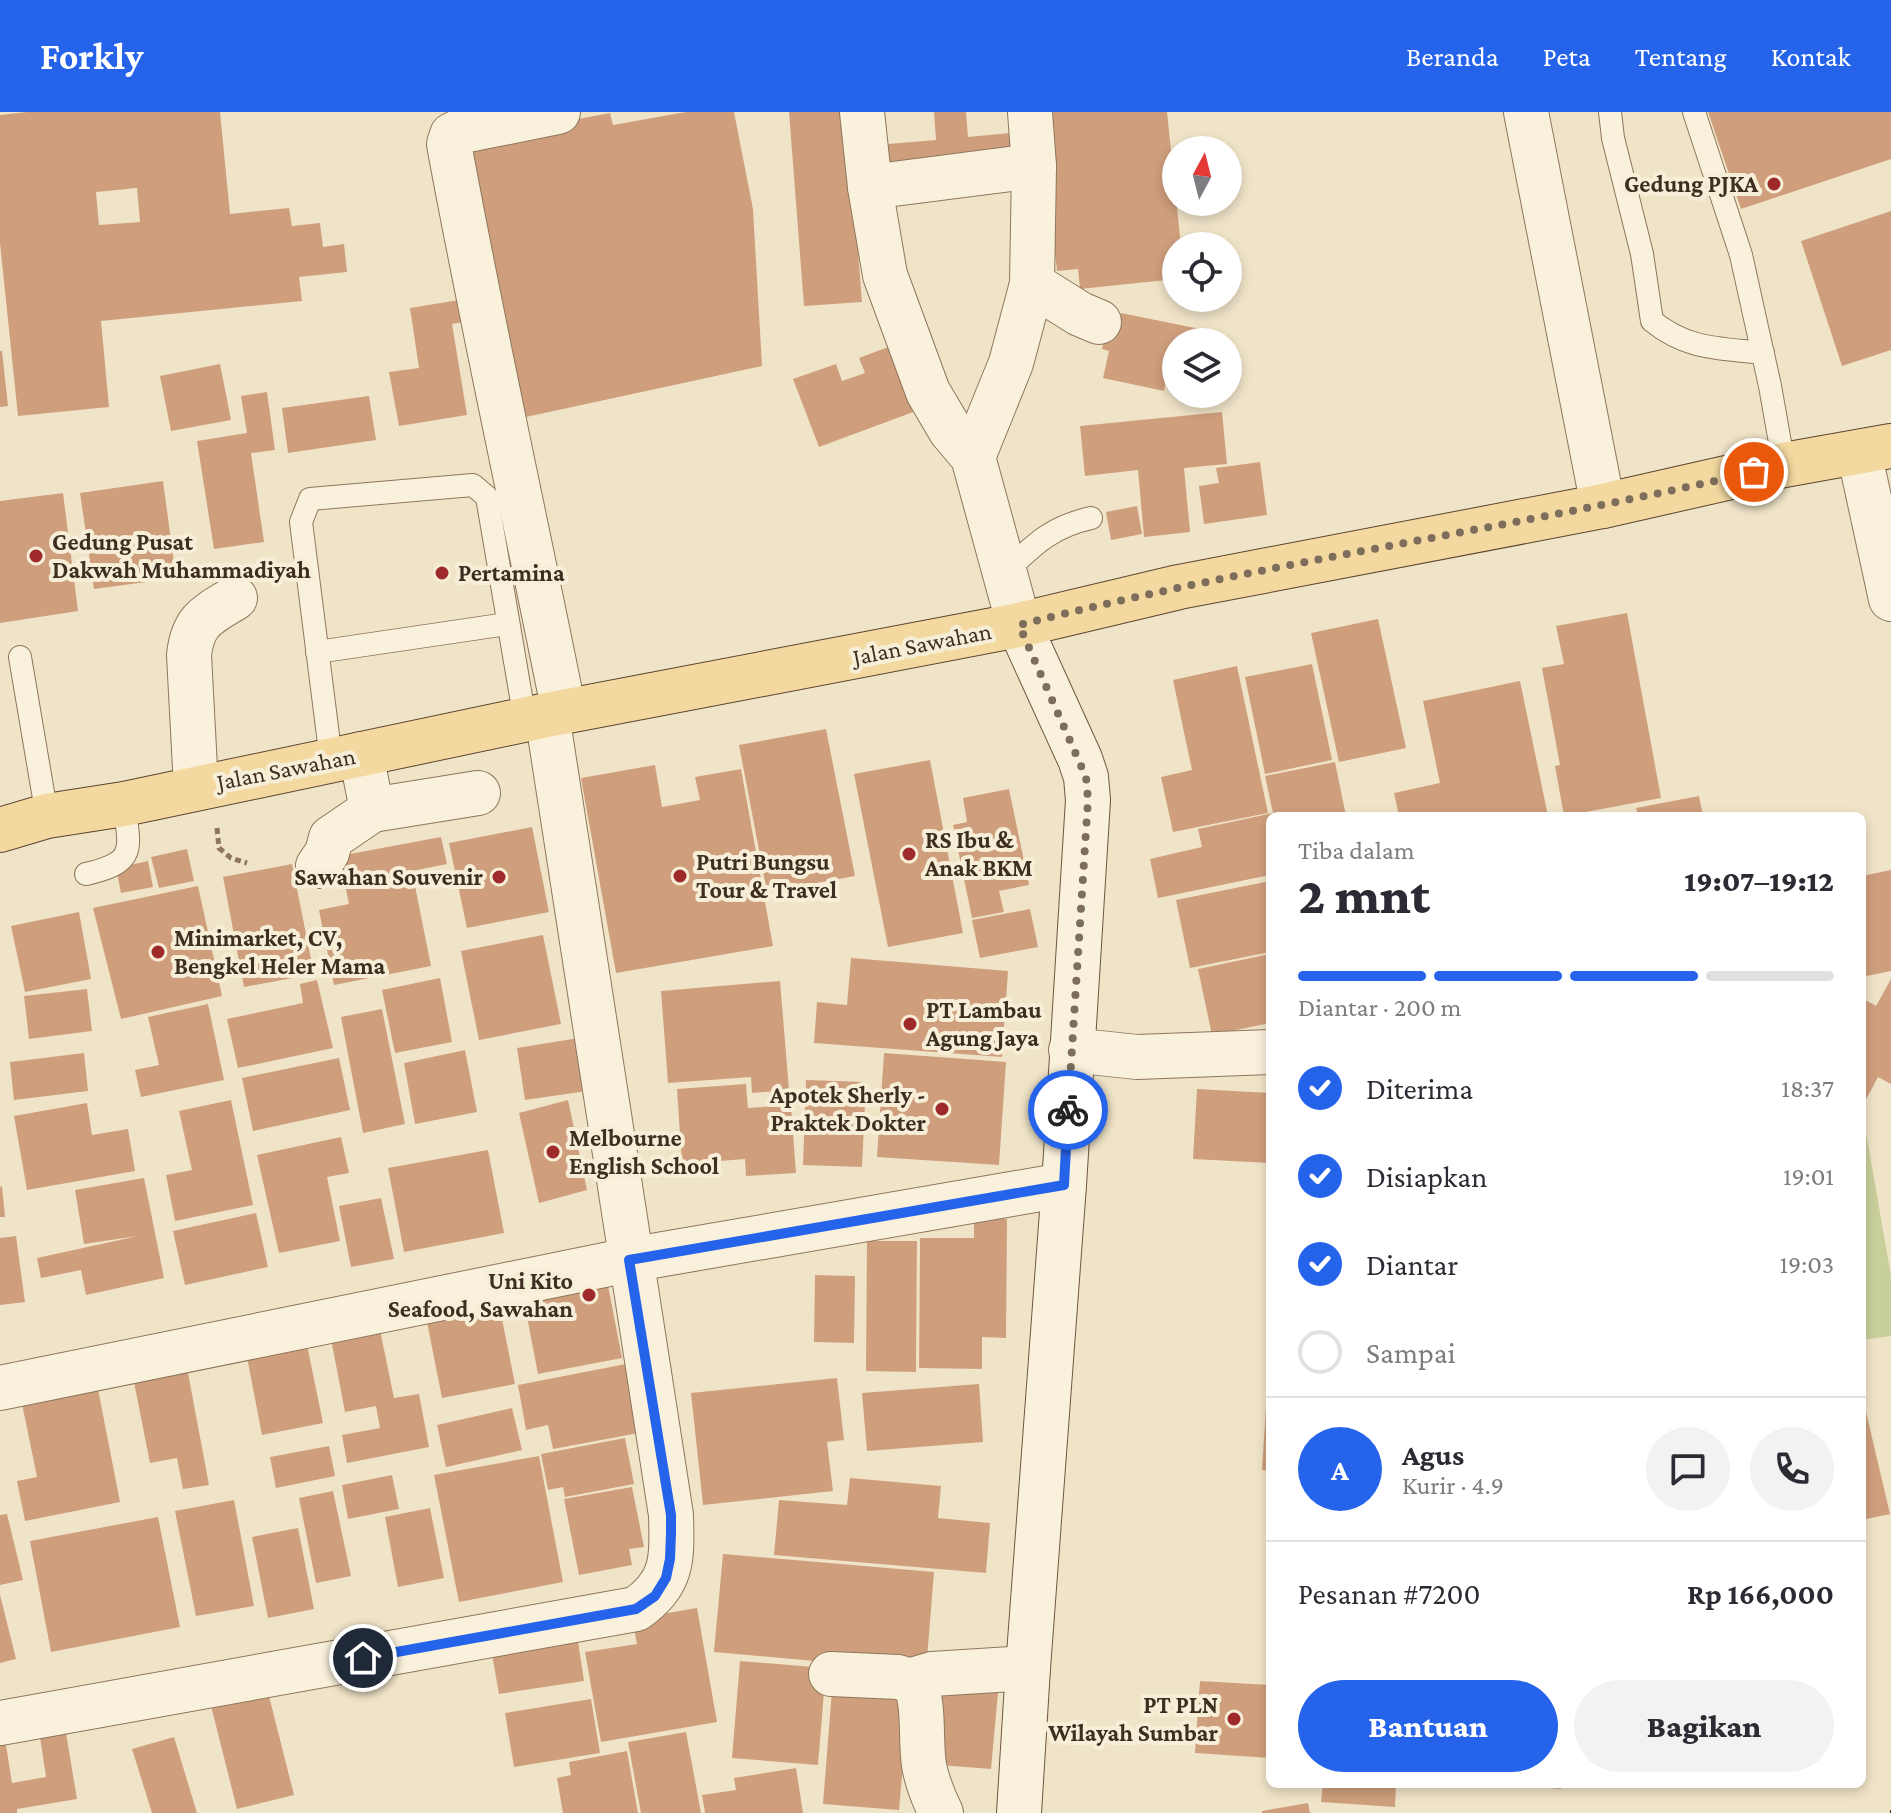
<!DOCTYPE html>
<html lang="id">
<meta charset="utf-8">
<style>
:root{--surface:#fff;--page:#f2f2f3;--text:#2b2b33;--muted:#7c7c81;--line:#e1e1e2;--accent:#2563eb}
body{margin:0;font-family:"Crimson Pro",serif;background:var(--page);color:var(--text);height:100vh;display:flex;flex-direction:column;font-size:30px;white-space:nowrap}
*{box-sizing:border-box;margin:0}
p{font-size:26px;color:var(--muted)}
.icon{flex:none;width:44px;height:44px;fill:none;stroke:currentColor;stroke-width:2;stroke-linecap:round;stroke-linejoin:round}
.map{position:relative;flex:1;overflow:hidden}
.sheet{position:absolute;left:1266px;top:700px;width:600px;height:976px;display:flex;flex-direction:column;background:var(--surface);border-radius:12px;box-shadow:0 4px 12px #0003}
.sheet>*{flex:none}
.needle{width:52px;rotate:7deg}
.fabs{position:absolute;left:1162px;top:24px;display:grid;gap:16px}
.fabs a{display:grid;place-items:center;width:80px;height:80px;border-radius:50%;background:var(--surface);box-shadow:0 4px 12px #0003;font-size:40px}
.pin{position:absolute;display:grid;place-items:center;width:68px;height:68px;color:#fff;margin:-34px;border:4px solid #fff;border-radius:50%;box-shadow:0 2px 8px #0007}
.courier{position:absolute;display:grid;place-items:center;width:80px;height:80px;margin:-40px;border:6px solid #2563eb;border-radius:50%;background:#fff;color:#222;box-shadow:0 2px 10px #0007}
.head em{font-style:normal;font-weight:800}
.head div{display:flex;flex-direction:column-reverse}
.head{display:flex;align-items:center;justify-content:space-between;height:136px;padding:0 32px}
h1{font-size:52px;font-weight:800;line-height:60px}
.bar{display:grid;grid-template-columns:repeat(4,1fr);gap:12px 8px;align-content:center;height:96px;padding:0 32px}
.bar i{height:10px;border-radius:6px;background:var(--line)}
.bar .active{background:var(--accent)}
.bar p{grid-column:span 4}
.line{display:flex;align-items:center;gap:20px;padding:0 32px;border-top:2px solid var(--line)}
.line div{flex:1}
.round{display:grid;place-items:center;flex:none;width:84px;height:84px;border-radius:42px;background:var(--page)}
ol{padding:0 32px;list-style:none}
li{display:flex;align-items:center;gap:24px;height:88px}
li p{margin-inline-start:auto}
li .icon{padding:8px;border-radius:50%;background:var(--accent);color:#fff;stroke-width:4}
li:last-child{color:var(--muted)}
li i{width:44px;height:44px;border:4px solid var(--line);border-radius:50%}
.action{display:flex;gap:16px;margin-top:auto;padding:16px 32px}
.action a{flex:1;height:92px;border-radius:48px;background:var(--accent);color:#fff;font-size:32px;font-weight:800;line-height:92px;text-align:center}
.action a+a{background:var(--page);color:var(--text)}
header{display:flex;align-items:center;gap:48px;box-sizing:border-box;height:112px;padding:0 40px;background:var(--accent);color:#fff}
header strong{font-size:38px}
nav{display:flex;gap:44px;margin-inline-start:auto;font-size:28px}
.map>svg:first-child{display:block}
</style>
<header>
<strong>Forkly</strong>
<nav><a>Beranda</a><a>Peta</a><a>Tentang</a><a>Kontak</a></nav>
</header>
<div class="map">
<svg width="1891" height="1701" viewBox="0 0 1891 1701">
<rect width="100%" height="100%" fill="#f0e4c8"/>
<polygon fill="#c9cf9b" points="1865,1014 1891,1164 1891,1224 1862,1228 1862,1015"/>
<g fill="#cf9f7d" fill-rule="evenodd">
<path d="M27,0h193l10,102 59,-6 3,18 28,-3 3,24 21,-3 3,28 -48,5 3,24 -201,20 8,86 -91,9 -18,-173v-128zM137,76l3,34 -41,3 -3,-33z"/>
<polygon points="686,0 734,0 753,97 762,254 512,308 463,24 532,26 570,19 568,9 610,1 613,13"/>
<polygon points="789,0 847,0 862,190 804,194"/>
<polygon points="934,0 966,0 968,25 1022,20 1024,45 890,57 888,32 936,28"/>
<polygon points="1040,0 1167,0 1181,134 1176,134 1176,167 1080,177 1078,157 1057,159"/>
<polygon points="1708,0 1891,0 1891,47 1741,97"/>
<polygon points="1891,99 1891,238 1842,254 1801,129"/>
<polygon points="465,187 469,209 452,212 467,303 399,314 389,260 419,256 410,196"/>
<polygon points="1121,201 1205,218 1203,227 1211,230 1176,230 1176,264 1167,262 1164,279 1103,266 1109,239 1102,237 1106,216 1118,219"/>
<polygon points="899,231 924,296 819,335 793,267 836,252 842,269 865,261 859,246"/>
<polygon points="0,239 2,239 8,294 0,295"/>
<polygon points="220,252 231,308 171,319 160,264"/>
<polygon points="267,280 275,338 251,341 264,430 214,437 197,329 247,321 241,284"/>
<polygon points="369,284 376,328 288,341 282,296"/>
<polygon points="1222,300 1227,352 1184,356 1190,420 1144,425 1138,358 1085,364 1080,314"/>
<polygon points="1260,350 1267,403 1204,412 1199,374 1219,371 1216,356"/>
<polygon points="163,369 176,466 94,477 80,381"/>
<polygon points="63,381 78,499 0,511 0,389"/>
<polygon points="1137,394 1142,422 1111,428 1106,400"/>
<polygon points="1627,501 1661,686 1564,704 1555,654 1560,653 1542,556 1564,552 1556,514"/>
<polygon points="1378,507 1406,636 1339,650 1311,521"/>
<polygon points="1312,552 1332,648 1265,662 1245,565"/>
<polygon points="1237,554 1268,701 1173,720 1161,665 1192,658 1173,568"/>
<polygon points="1520,569 1548,704 1399,704 1394,681 1440,671 1423,589"/>
<polygon points="826,617 855,764 767,780 739,633"/>
<polygon points="930,648 963,821 888,835 854,662"/>
<polygon points="1335,650 1346,704 1270,704 1270,763 1158,786 1150,747 1202,735 1198,717 1273,701 1265,664"/>
<polygon points="655,653 662,695 700,688 695,665 741,657 773,834 616,861 581,666"/>
<polygon points="1009,677 1029,773 999,779 1004,800 972,806 953,713 967,710 963,686"/>
<polygon points="1699,684 1703,704 1638,704 1636,696"/>
<polygon points="532,715 549,800 467,816 449,731"/>
<polygon points="441,725 447,752 412,759 431,854 334,873 319,798 349,792 339,744"/>
<polygon points="187,737 194,769 159,776 151,745"/>
<polygon points="148,749 153,775 121,781 116,756"/>
<polygon points="292,752 314,862 244,875 223,765"/>
<polygon points="1891,758 1891,859 1862,865 1862,764"/>
<polygon points="1270,769 1270,840 1190,856 1176,788"/>
<polygon points="198,774 222,884 121,907 93,796"/>
<polygon points="1030,797 1038,835 980,846 972,808"/>
<polygon points="79,800 91,867 25,880 11,814"/>
<polygon points="543,823 561,912 479,928 461,839"/>
<polygon points="1270,842 1270,911 1212,923 1198,857"/>
<polygon points="851,846 1008,859 1002,945 814,931 817,890 847,893"/>
<polygon points="440,866 452,930 395,941 382,878"/>
<polygon points="1891,867 1891,972 1878,965 1862,995 1862,886 1876,894"/>
<polygon points="317,868 333,936 238,956 227,907 303,891 300,872"/>
<polygon points="780,869 789,978 752,981 751,965 668,971 661,879"/>
<polygon points="87,877 92,919 29,927 24,884"/>
<polygon points="208,892 224,968 141,985 135,958 159,953 148,905"/>
<polygon points="382,897 405,1012 363,1021 341,905"/>
<polygon points="585,925 594,978 525,988 517,936"/>
<polygon points="465,938 477,1000 415,1012 404,951"/>
<polygon points="84,941 88,979 14,988 10,950"/>
<polygon points="884,941 1006,950 999,1053 877,1045"/>
<polygon points="339,946 350,998 253,1019 242,966"/>
<polygon points="806,968 866,970 862,1055 803,1053"/>
<polygon points="746,972 748,996 791,993 796,1061 746,1064 745,1047 682,1052 677,977"/>
<polygon points="1197,977 1270,981 1270,1051 1193,1047"/>
<polygon points="231,988 253,1093 175,1109 166,1063 192,1058 179,999"/>
<polygon points="568,988 587,1078 539,1091 519,1001"/>
<polygon points="87,991 92,1023 128,1017 135,1059 27,1078 14,1004"/>
<polygon points="341,1025 349,1061 327,1065 340,1129 279,1141 257,1043"/>
<polygon points="488,1038 504,1121 404,1140 388,1056"/>
<polygon points="144,1066 164,1166 86,1183 81,1158 41,1166 37,1146 138,1124 84,1132 75,1078"/>
<polygon points="2,1074 5,1105 0,1105 0,1075"/>
<polygon points="381,1086 394,1147 351,1155 339,1094"/>
<polygon points="256,1101 268,1155 185,1173 173,1119"/>
<polygon points="974,1107 1007,1107 1006,1226 982,1225 982,1257 919,1256 920,1126 974,1126"/>
<polygon points="16,1124 25,1190 0,1193 0,1126"/>
<polygon points="867,1129 917,1129 916,1260 866,1259"/>
<polygon points="606,1163 622,1246 538,1262 522,1179"/>
<polygon points="815,1163 855,1164 854,1231 814,1230"/>
<polygon points="498,1187 515,1272 442,1286 425,1200"/>
<polygon points="380,1218 394,1286 419,1282 429,1335 347,1351 342,1323 380,1316 376,1294 345,1300 331,1227"/>
<polygon points="306,1228 323,1311 262,1323 246,1240"/>
<polygon points="185,1245 209,1373 183,1377 177,1346 150,1351 131,1255"/>
<polygon points="631,1251 644,1320 553,1337 548,1313 526,1318 518,1273"/>
<polygon points="837,1266 844,1328 827,1330 833,1379 703,1393 691,1281"/>
<polygon points="97,1272 120,1390 25,1409 17,1369 37,1365 21,1287"/>
<polygon points="979,1272 983,1330 867,1339 862,1281"/>
<polygon points="1267,1279 1270,1280 1270,1359 1262,1358"/>
<polygon points="1862,1283 1890,1402 1862,1408"/>
<polygon points="512,1296 522,1338 446,1355 437,1313"/>
<polygon points="625,1326 634,1372 565,1385 563,1375 548,1378 541,1342"/>
<polygon points="329,1334 335,1364 276,1376 270,1345"/>
<polygon points="539,1344 563,1470 459,1490 434,1363"/>
<polygon points="392,1363 399,1397 348,1407 342,1373"/>
<polygon points="850,1366 941,1374 938,1406 990,1411 986,1461 774,1443 779,1388 847,1393"/>
<polygon points="632,1375 644,1435 629,1437 632,1453 579,1463 564,1387"/>
<polygon points="333,1379 351,1464 316,1471 299,1386"/>
<polygon points="234,1388 254,1494 196,1504 175,1399"/>
<polygon points="430,1396 444,1466 398,1475 385,1405"/>
<polygon points="7,1402 23,1468 0,1473 0,1403"/>
<polygon points="158,1405 180,1515 51,1540 30,1429"/>
<polygon points="298,1416 314,1497 268,1506 252,1425"/>
<polygon points="723,1442 934,1460 926,1559 714,1540"/>
<polygon points="0,1483 16,1547 0,1551"/>
<polygon points="697,1496 717,1610 601,1630 585,1540 637,1532 632,1507"/>
<polygon points="576,1516 584,1569 499,1582 490,1531"/>
<polygon points="740,1549 826,1556 818,1653 732,1646"/>
<polygon points="935,1565 999,1570 991,1657 940,1653"/>
<polygon points="1200,1569 1270,1573 1270,1646 1195,1641"/>
<polygon points="832,1578 909,1584 899,1698 823,1692"/>
<polygon points="268,1580 294,1683 237,1697 211,1594"/>
<polygon points="591,1587 600,1641 514,1655 505,1601"/>
<polygon points="686,1620 701,1701 641,1701 628,1630"/>
<polygon points="66,1621 77,1687 17,1697 17,1701 0,1701 0,1634 6,1633 12,1671 46,1665 40,1625"/>
<polygon points="174,1625 197,1701 152,1701 132,1637"/>
<polygon points="627,1639 638,1701 563,1701 557,1666 571,1663 569,1650"/>
<polygon points="796,1656 803,1701 705,1701 702,1683 736,1678 734,1666"/>
<polygon points="1323,1672 1396,1672 1395,1695 1321,1690"/>
<polygon points="1527,1672 1561,1672 1561,1677 1527,1674"/>
<polygon points="1308,1691 1310,1701 1262,1701 1262,1699"/>
</g>
<g fill="none" stroke-linecap="round" stroke-linejoin="round">
<g stroke="#8d765c" stroke-width="24">
<g id="service">
<path d="M1610,0l3,26 29,116 10,67c36,29 67,27 111,32"/>
<polyline points="1694,0 1741,143 1770,274 1784,353"/>
<path d="M1004,461c29,-27 46,-46 87,-55"/>
<polyline points="317,540 507,512"/>
<polyline points="20,545 47,704"/>
<polyline points="331,647 301,410 310,387 473,373 487,385 525,608"/>
<path d="M86,762c51,-12 44,-24 38,-70"/>
</g>
</g>
<g stroke="#8d765c" stroke-width="46">
<g id="minor">
<path d="M558,0l-100,20 -6,3 -3,9c35,190 77,378 115,568"/>
<polyline points="862,0 870,75 885,163 928,280 951,319 973,345 1019,513"/>
<polyline points="1526,0 1603,394"/>
<polyline points="870,75 1034,54"/>
<polyline points="1032,172 1080,202 1099,210"/>
<polyline points="1859,340 1891,487"/>
<polyline points="973,345 1011,251 1032,172 1034,54 1030,0"/>
<path d="M196,675l-7,-132c4,-35 18,-40 46,-57"/>
<polyline points="372,698 478,681"/>
<polyline points="318,754 327,741 331,726 372,698 361,642"/>
<polyline points="1071,938 1137,945 1270,940"/>
<polyline points="0,1276 629,1148 1064,1073"/>
<path d="M831,1562l67,3 17,5c10,26 5,56 9,83 3,17 9,32 17,48"/>
<polyline points="912,1568 932,1562 1028,1556"/>
<path d="M0,1611l636,-114c38,-26 36,-51 35,-94l-124,-800"/>
</g>
</g>
<g stroke="#6f573f" stroke-width="46">
<polyline id="secondary" points="1019,513 1080,647 1086,665 1088,688 1064,1073 1028,1556 1019,1701"/>
</g>
<g stroke="#5b4430" stroke-width="46">
<polyline id="primary" points="0,718 47,704 124,692 547,603 1019,513 1179,475 1603,394 1784,353 1891,334"/>
</g>
<polyline stroke="#8d765c" stroke-width="5" stroke-dasharray="6 4" stroke-linecap="butt" points="217,716 219,736 231,746 247,751"/>
<use href="#service" stroke="#faf1dc" stroke-width="22"/>
<use href="#minor" stroke="#faf1dc" stroke-width="44"/>
<use href="#secondary" stroke="#faf1dc" stroke-width="44"/>
<use href="#primary" stroke="#f3d9a0" stroke-width="44"/>
<polyline stroke="#3d2e20" stroke-width="6" stroke-dasharray="14 14" stroke-linecap="butt" points="1890,1701 1891,1701"/>
</g>
<g fill="none" stroke-linecap="round" stroke-linejoin="round">
<path stroke="#7c6e5b" stroke-width="8" stroke-dasharray="0 14.4" d="M1068,998l20,-310 -2,-23 -67,-152c242,-62 491,-96 735,-153"/>
<polyline stroke="#2563eb" stroke-width="10" points="363,1546 636,1497 655,1484 666,1466 670,1447 671,1421 671,1403 629,1148 1064,1073 1068,998"/>
</g>
<g fill="#9e2a2b" stroke="#f7eed8" stroke-width="3">
<circle cx="1774" cy="72" r="8"/>
<circle cx="36" cy="444" r="8"/>
<circle cx="442" cy="461" r="8"/>
<circle cx="909" cy="742" r="8"/>
<circle cx="680" cy="764" r="8"/>
<circle cx="499" cy="765" r="8"/>
<circle cx="158" cy="840" r="8"/>
<circle cx="910" cy="912" r="8"/>
<circle cx="942" cy="997" r="8"/>
<circle cx="553" cy="1040" r="8"/>
<circle cx="589" cy="1183" r="8"/>
<circle cx="1234" cy="1607" r="8"/>
</g>
<g text-anchor="middle" stroke-width="8" stroke-linejoin="round" paint-order="stroke">
<g font-size="24" font-weight="bold" fill="#3d2e20" stroke="#f7eed8" text-anchor="start">
<text x="1758" y="80" text-anchor="end">Gedung PJKA</text>
<text x="52" y="438">Gedung Pusat<tspan x="52" dy="28">Dakwah Muhammadiyah</tspan></text>
<text x="458" y="469">Pertamina</text>
<text x="925" y="736">RS Ibu &amp;<tspan x="925" dy="28">Anak BKM</tspan></text>
<text x="696" y="758">Putri Bungsu<tspan x="696" dy="28">Tour &amp; Travel</tspan></text>
<text x="483" y="773" text-anchor="end">Sawahan Souvenir</text>
<text x="174" y="834">Minimarket, CV,<tspan x="174" dy="28">Bengkel Heler Mama</tspan></text>
<text x="926" y="906">PT Lambau<tspan x="926" dy="28">Agung Jaya</tspan></text>
<text x="926" y="991" text-anchor="end">Apotek Sherly -<tspan x="926" dy="28">Praktek Dokter</tspan></text>
<text x="569" y="1034">Melbourne<tspan x="569" dy="28">English School</tspan></text>
<text x="573" y="1177" text-anchor="end">Uni Kito<tspan x="573" dy="28">Seafood, Sawahan</tspan></text>
<text x="1218" y="1601" text-anchor="end">PT PLN<tspan x="1218" dy="28">Wilayah Sumbar</tspan></text>
</g>
<g font-size="24" fill="#3d2e20" stroke="#f7eed8">
<text transform="translate(922 532) rotate(-11)" y="8">Jalan Sawahan</text>
<text transform="translate(286 657) rotate(-11)" y="8">Jalan Sawahan</text>
</g>
</g>
</svg>
<div class="fabs">
<a><svg class="needle" viewBox="-14 -14 28 28"><path d="M0-13l5 13h-10z" fill="#e53935"/><path d="M0 13l5-13h-10z" fill="#7c7c81"/></svg></a>
<a><svg class="icon" aria-label="locate" viewBox="0 0 24 24"><circle cx="12" cy="12" r="6"/><path d="M12 2v4M12 18v4M2 12h4M18 12h4"/></svg></a>
<a><svg class="icon" aria-label="layers" viewBox="0 0 24 24"><path d="M12 4l9 5-9 5-9-5zM3 14l9 5 9-5"/></svg></a>
</div>
<div class="pin" style="left:1754px;top:360px;background:#ea580c"><svg class="icon" aria-label="bag" viewBox="0 0 24 24"><path d="M5 8h14l-1 12H6zM9 8a3 3 0 0 1 6 0"/></svg></div>
<div class="pin" style="left:363px;top:1546px;background:#1f2937"><svg class="icon" aria-label="home" viewBox="0 0 24 24"><path d="M3 11l9-7 9 7M6 9v11h12V9"/></svg></div>
<div class="courier" style="left:1068px;top:998px"><svg class="icon" aria-label="bike" viewBox="0 0 24 24"><circle cx="6" cy="16" r="4"/><circle cx="18" cy="16" r="4"/><path d="M6 16l4-8h5l3 8M10 8l3 8H6M13 5h3"/></svg></div>
<section class="sheet">
<div class="head"><div><h1>2 mnt</h1><p>Tiba dalam</p></div><em>19:07–19:12</em></div>
<div class="bar"><i class="active"></i><i class="active"></i><i class="active"></i><i></i><p>Diantar · 200 m</p></div>
<ol>
<li><svg class="icon" aria-label="check" viewBox="0 0 24 24"><path d="M5 12l5 5 9-10"/></svg>Diterima<p>18:37</p></li>
<li><svg class="icon" aria-label="check" viewBox="0 0 24 24"><path d="M5 12l5 5 9-10"/></svg>Disiapkan<p>19:01</p></li>
<li><svg class="icon" aria-label="check" viewBox="0 0 24 24"><path d="M5 12l5 5 9-10"/></svg>Diantar<p>19:03</p></li>
<li><i></i>Sampai</li>
</ol>
<div class="line" style="height:144px"><b class="round" style="background:var(--accent);color:#fff">A</b><div><b>Agus</b><p>Kurir · 4.9</p></div><a class="round"><svg class="icon" aria-label="chat" viewBox="0 0 24 24"><path d="M4 5h16v11H9l-5 4z"/></svg></a><a class="round"><svg class="icon" aria-label="phone" viewBox="0 0 24 24"><path d="M5 4h4l2 5-3 2q2 4 5 5l2-3 5 2v4C11 20 4 13 5 4z"/></svg></a></div>
<div class="line" style="height:104px"><div>Pesanan #7200</div><b>Rp 166,000</b></div>
<div class="action"><a>Bantuan</a><a>Bagikan</a></div>
</section>
</div>
